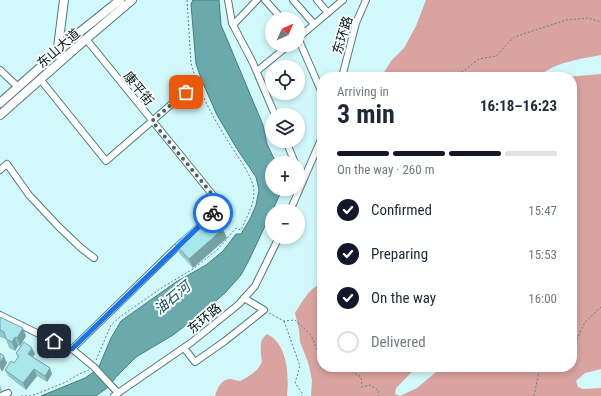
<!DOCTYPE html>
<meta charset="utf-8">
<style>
:root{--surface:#fff;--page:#f2f2f3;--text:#1f2937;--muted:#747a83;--line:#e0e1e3;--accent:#111827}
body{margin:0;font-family:"Roboto Condensed","Noto Sans SC",sans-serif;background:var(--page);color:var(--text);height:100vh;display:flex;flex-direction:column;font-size:15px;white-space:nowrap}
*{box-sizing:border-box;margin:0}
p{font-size:13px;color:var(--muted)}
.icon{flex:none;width:22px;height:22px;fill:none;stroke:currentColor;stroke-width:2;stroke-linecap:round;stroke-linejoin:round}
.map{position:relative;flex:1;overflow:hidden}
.panel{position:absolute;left:317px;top:72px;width:260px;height:300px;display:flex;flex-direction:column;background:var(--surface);border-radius:16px;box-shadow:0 2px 6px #0003}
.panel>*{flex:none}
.needle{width:26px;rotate:45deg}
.controls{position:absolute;left:265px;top:12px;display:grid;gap:8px}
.controls a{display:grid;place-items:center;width:40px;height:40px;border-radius:50%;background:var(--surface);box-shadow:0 2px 6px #0003;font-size:20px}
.pin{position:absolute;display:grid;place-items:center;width:34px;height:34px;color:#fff;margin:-17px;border-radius:8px;box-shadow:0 2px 6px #0006}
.courier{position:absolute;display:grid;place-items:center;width:40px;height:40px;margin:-20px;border:3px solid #1a73e8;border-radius:50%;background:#fff;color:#222;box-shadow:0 1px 5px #0007}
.overview em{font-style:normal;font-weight:700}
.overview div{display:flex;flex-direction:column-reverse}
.overview{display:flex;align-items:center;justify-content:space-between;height:68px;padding:0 20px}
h1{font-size:26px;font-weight:700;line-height:30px}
.bar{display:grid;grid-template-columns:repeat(4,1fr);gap:6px 4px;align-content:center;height:48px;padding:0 20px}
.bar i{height:5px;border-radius:3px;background:var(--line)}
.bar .selected{background:var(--accent)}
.bar p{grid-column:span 4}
ol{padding:0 20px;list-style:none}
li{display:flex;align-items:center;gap:12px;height:44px}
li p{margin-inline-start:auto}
li .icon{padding:4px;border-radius:50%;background:var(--accent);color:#fff;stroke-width:4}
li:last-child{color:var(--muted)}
li i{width:22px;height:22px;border:2px solid var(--line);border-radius:50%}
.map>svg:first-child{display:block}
</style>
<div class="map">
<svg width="601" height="396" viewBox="0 0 601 396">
<rect width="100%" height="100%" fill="#d1f8fa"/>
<g fill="#d9a39f">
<path d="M426,0h175v55c-21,4 -46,7 -63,22h-157l10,-16 13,-13 12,-22z"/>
<path d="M601,74v295l-16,4 -9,8 2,6 5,2 18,-1v8h-290l1,-16 -4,-18 -8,-20 -1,-12 -4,-17c6,-9 15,-27 27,-29v83h95l-21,21 -1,6 5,2 17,-8 25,-21h130v-290h-5z"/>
<path d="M267,334c21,10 22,42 20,62h-72c2,-7 6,-17 15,-17 3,0 7,2 10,2 8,-4 19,-10 22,-20 0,0 -1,-5 -1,-6 0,-10 -2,-14 6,-21z"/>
</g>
<polygon fill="#6aa9ac" stroke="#4b7c7e" points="193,0 219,0 221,25 263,125 267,144 276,163 272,163 272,189 282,189 282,190 250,258 241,275 225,293 204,311 173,335 136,357 117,376 107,388 96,396 41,396 85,378 98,369 111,338 121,321 176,282 206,265 223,251 236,234 241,234 250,219 256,205 259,190 256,177 237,149 217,115 202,81 196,64 191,4"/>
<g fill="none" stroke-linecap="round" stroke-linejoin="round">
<g stroke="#55797b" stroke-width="8">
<g id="minor">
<polyline points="228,0 232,23 253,63 275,115"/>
<polyline points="265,0 282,19"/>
<polyline points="293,0 314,24"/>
<polyline points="317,0 328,13"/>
<polyline points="233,25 257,0"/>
<polyline points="298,38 322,93"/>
<polyline points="298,38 343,0"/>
<polyline points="86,39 221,205 206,219"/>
<polyline points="0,70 18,87"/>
<polyline points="257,71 289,45"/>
<polyline points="342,77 356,23 366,0"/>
<polyline points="40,79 106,161 197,82"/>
<polyline points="286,141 295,163"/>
<polyline points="298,169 303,180"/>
<polyline points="0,170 7,164 29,195 58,226 81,248 94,258"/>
<polyline points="290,211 322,137"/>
<polyline points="0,315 43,336 72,349 94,367 118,393 114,396"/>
<polyline points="184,348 195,362 225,341 264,310 244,298"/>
<polyline points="72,349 182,242"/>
<polyline points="118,393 192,342 239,304 255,286 279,237"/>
<polyline points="1,396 8,393"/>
</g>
</g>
<g stroke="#55797b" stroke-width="10">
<g id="major">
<polyline points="57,55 64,0"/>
<polyline points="0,103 80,32 120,0"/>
<polyline points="0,115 86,39 132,0"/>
</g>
</g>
<g stroke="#667f81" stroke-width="1" stroke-dasharray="2 2" stroke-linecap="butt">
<polyline points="187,0 191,63 195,77"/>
<polyline points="455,77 479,59 496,56 514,37 566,20 588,18 601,22"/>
<polyline points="269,313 284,321 295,320 311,335 322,361"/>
<polyline points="284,321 300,366 295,383 302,393 302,396"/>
<polyline points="572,346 575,343 585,322 601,307"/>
<path d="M96,360l15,-35 10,-9 42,-29 30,-18 24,-19 19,-22 5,2c5,-12 13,-24 13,-38 0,-15 -18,-37 -26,-51 -11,-17 -21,-35 -29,-54"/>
<polyline points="345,367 361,377 362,387 370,385 379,391 378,396"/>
<polyline points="21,396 30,396 39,393 66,382 79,374 89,370"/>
<polyline points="534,396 540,367"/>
</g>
<use href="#minor" stroke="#fff" stroke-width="6"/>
<use href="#major" stroke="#fff" stroke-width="8"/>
</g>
<g fill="#90c8cb">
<polygon points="227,238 193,268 179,253 175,244"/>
<polygon points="0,317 26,336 20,346 18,346 15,351 9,348 6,339 0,337"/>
<polygon points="51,344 53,349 48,359 39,355 37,350"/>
<polygon points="16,353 35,354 33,357 50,368 52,374 47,382 37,376 26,390 8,376 5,370 14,363 18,358"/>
<polygon points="0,384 2,391 0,392"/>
</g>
<g fill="#76a2a5">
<polygon points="223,229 227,238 193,268 189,259"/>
<polygon points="23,328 26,336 20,346 17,338"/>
<polygon points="15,337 18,346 15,351 12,342"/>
<polygon points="51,344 53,349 48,359 47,354"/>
<polygon points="32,348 35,354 31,360 28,354"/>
<polygon points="4,356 7,363 2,372 0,368 0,363"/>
<polygon points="50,368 52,374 47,382 45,376"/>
<polygon points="34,369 37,376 26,390 23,383"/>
</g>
<g fill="#a8e8ec" stroke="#76a2a5">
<polygon points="209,213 223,229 189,259 175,244"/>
<polygon points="0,317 23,328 17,338 15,337 12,342 6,339 4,332 0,330"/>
<polygon points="42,340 51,344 47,354 37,350"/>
<polygon points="24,342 32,348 28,354 50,368 45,376 34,369 23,383 5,370 11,361 14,363 19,356 16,353"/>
<polygon points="0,353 4,356 0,363"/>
</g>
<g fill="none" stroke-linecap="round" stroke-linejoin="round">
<polyline stroke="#4c6264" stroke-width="4" stroke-dasharray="0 7.2" points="186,92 152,121 221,205 213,213"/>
<polyline stroke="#1a73e8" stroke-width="5" points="54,341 72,349 213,213"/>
</g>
<g text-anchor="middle" stroke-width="4" stroke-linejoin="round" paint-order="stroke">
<g font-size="13" fill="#041213" stroke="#f7feff">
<text transform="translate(342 35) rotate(-73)" y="5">东环路</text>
<text transform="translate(58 48) rotate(-41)" y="5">东山大道</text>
<text transform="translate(139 88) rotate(51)" y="5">康平街</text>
<text transform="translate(204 318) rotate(-40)" y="5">东环路</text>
</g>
<g font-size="14" font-style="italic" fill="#175053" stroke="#f7feff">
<text transform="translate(172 298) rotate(-40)" y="5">油石河</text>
</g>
</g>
</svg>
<div class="controls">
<a><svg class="needle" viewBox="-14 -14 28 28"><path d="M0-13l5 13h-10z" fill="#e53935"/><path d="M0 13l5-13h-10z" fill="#747a83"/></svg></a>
<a><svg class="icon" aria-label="locate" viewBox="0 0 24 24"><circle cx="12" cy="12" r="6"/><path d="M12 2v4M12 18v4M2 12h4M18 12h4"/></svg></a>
<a><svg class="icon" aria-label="layers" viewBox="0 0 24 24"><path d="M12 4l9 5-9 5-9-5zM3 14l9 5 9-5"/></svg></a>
<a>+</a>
<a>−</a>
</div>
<div class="pin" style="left:186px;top:92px;background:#ea580c"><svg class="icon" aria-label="bag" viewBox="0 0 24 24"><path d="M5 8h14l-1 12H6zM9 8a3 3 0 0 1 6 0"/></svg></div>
<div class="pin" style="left:54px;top:341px;background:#1f2937"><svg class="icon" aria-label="home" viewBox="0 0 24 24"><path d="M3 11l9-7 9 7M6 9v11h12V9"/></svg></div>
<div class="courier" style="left:213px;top:213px"><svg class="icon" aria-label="bike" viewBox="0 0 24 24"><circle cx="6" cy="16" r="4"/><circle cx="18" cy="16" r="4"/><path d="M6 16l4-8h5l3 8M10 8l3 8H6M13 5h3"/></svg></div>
<section class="panel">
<div class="overview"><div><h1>3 min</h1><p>Arriving in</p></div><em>16:18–16:23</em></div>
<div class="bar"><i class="selected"></i><i class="selected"></i><i class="selected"></i><i></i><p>On the way · 260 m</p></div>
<ol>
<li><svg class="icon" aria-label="check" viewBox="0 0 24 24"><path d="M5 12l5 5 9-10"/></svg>Confirmed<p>15:47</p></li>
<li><svg class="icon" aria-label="check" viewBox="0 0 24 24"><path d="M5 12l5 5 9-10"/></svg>Preparing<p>15:53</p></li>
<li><svg class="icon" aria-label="check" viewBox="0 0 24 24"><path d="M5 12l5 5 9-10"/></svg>On the way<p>16:00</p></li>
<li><i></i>Delivered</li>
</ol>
</section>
</div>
